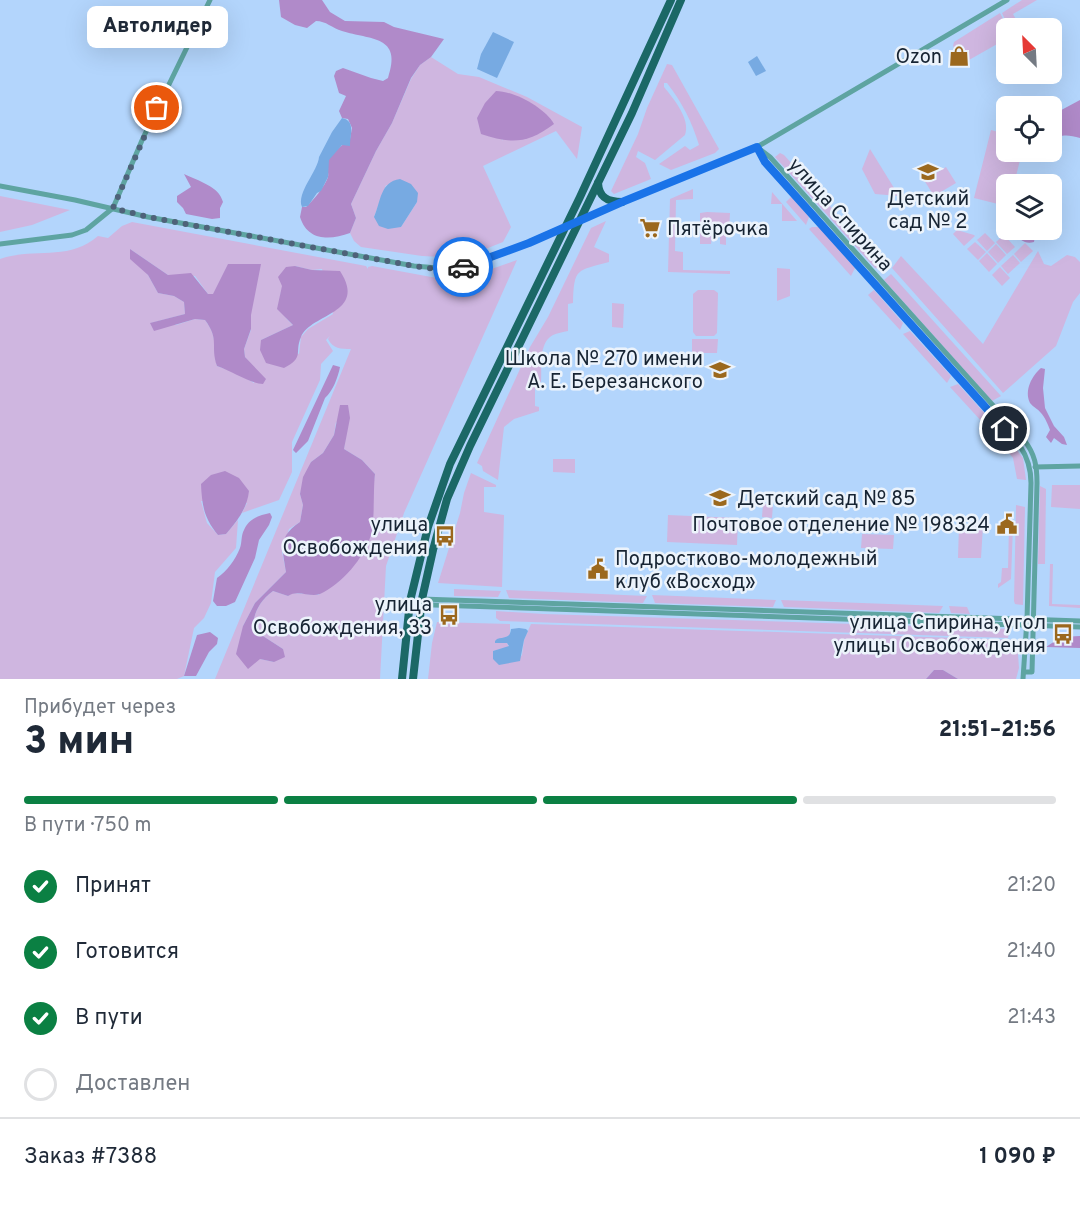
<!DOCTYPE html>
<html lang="ru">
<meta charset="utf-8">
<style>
:root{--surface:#fff;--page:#f2f2f3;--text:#1f2937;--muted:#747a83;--line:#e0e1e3;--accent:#0b8043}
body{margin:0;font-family:Overpass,sans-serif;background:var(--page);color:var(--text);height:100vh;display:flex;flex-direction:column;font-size:22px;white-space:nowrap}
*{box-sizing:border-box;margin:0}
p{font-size:20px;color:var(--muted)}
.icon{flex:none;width:33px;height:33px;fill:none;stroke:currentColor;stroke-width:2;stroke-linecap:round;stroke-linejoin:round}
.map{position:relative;height:679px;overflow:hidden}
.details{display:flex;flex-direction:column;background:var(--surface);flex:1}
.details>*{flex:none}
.needle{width:39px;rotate:336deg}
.controls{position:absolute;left:996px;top:18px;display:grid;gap:12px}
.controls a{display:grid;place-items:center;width:66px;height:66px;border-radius:9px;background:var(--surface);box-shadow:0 6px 24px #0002;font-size:30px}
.pin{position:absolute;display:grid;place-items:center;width:51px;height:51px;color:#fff;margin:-26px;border:3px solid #fff;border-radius:50%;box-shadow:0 2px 6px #0007}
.courier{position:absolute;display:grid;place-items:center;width:60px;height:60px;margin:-30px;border:4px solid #1a73e8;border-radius:50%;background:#fff;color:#222;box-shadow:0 2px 8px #0007}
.bubble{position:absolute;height:42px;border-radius:9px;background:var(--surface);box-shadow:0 6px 24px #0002;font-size:20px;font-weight:800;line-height:42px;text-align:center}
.overview em{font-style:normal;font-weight:800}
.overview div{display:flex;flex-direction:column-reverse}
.overview{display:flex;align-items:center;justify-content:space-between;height:102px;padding:0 24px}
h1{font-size:39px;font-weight:800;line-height:45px}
.bar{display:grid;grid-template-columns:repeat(4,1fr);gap:9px 6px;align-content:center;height:72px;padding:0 24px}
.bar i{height:8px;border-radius:4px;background:var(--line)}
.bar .selected{background:var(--accent)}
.bar p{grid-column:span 4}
.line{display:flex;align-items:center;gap:15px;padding:0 24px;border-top:2px solid var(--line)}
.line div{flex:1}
ol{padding:0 24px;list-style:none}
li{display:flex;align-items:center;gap:18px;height:66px}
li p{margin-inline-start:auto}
li .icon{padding:6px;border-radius:50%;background:var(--accent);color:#fff;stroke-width:4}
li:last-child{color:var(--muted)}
li i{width:33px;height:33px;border:3px solid var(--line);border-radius:50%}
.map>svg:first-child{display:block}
</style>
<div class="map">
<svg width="1080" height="679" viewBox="0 0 1080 679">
<rect width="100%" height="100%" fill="#b3d5fc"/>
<g fill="#cfb6e0" fill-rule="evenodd">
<polygon points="1022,0 1037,0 1013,14 1020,27 1009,28 1002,13"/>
<polygon points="1000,13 1008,28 1006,28 1006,39 969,60 963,59 953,46 954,42"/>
<path d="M431,57l27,17 21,3 48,20 55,30 -5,32 -21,-28 -73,35 28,61 -8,15 -40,16 -41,-2 -61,-9 -7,-6 -4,-8 6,-15 -5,-14 25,-53 16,-28 19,-44 9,-14zM513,96l13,4 -24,41zM386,185l31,17 -16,25 -27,-10z"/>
<path d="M667,64l5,1 47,84 -4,4 -44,17 -12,-6 26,-18 5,4 9,-5c-7,-23 -17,-43 -32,-62h-3v4c9,11 27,32 21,48l-30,25 -17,-9 -2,6 9,6 6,16 -37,15 -3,-3 27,-57 9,-26z"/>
<polygon points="991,130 1006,134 1006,152 1022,152 1014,184 1006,184 1006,206 974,198"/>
<polygon points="870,149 899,196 875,194 862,169"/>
<polygon points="780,153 784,155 884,266 881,269 875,268 775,157"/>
<polygon points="946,167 956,183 934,196 924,180"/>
<polygon points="693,189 693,199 676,200 675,251 683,252 683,270 730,271 730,274 668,272 670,199"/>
<polygon points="772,192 797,221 782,221 782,204 771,204"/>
<polygon points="0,196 70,210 32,225 0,232"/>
<polygon points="791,197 809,217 806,225 786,202"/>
<polygon points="707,212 730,213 729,232 726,233 726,245 720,244 720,236 712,236 711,244 700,244 700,213"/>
<path d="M606,221l-12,26 15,7v8c-32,9 -35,5 -36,41l-5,1v27c-5,1 -11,2 -15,4 -15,8 -11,33 -12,47l-6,1v23l4,1v4l-25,8 -10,8 -6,53 -15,-9 -1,-5 -5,-3 53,-116 18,-30 43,-89z"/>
<path d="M132,222l234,44 2,3v-2l4,-1 70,13 24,-1 51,-18 -113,253 -18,53 -6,113h-165l136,-330c-10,0 -18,0 -23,-10l2,-3 -4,4 7,11 -12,13 -1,16 -28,62v30l-13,28 -37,13 5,-10 -46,-2 6,22 11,12 8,-1 12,-14 -2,28 -21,24 -4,31 -7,15 -10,10 -10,48 -7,3h-177v-420c33,-12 68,3 98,-23l10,2 14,-12zM130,249l38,26 27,1 13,18h5l38,21v15l-7,19 1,8 9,11v15l-15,-9 -22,-8c-5,-21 2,-27 -12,-46l-10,-1 -19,6 -25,-2 34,-9 -1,-12 -10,-6 -16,-3 -10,-18zM295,266l17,4 10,-1 11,45 -25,15 -7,8 -2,17 -38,-14 32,-15c-23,-20 -12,-37 2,-59zM336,422l10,13 -2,14 18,11 13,14 -12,77 -8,12 -17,19 -20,13 -26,-2 -4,3 -15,-5c-14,10 -19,22 -21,38l31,20 -9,13 -14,-3 -17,-33 12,-23 31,-31 -4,-20 7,-23 11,-7 3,-17 -3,-11 11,-32 12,-9 11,-18z"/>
<polygon points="812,227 819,227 855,268 851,276 809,229"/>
<polygon points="957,230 974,235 975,236 964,246 953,234"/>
<polygon points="985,233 995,243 987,251 977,240"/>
<polygon points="1004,235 1015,247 1007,254 996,242"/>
<polygon points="975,242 986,252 978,260 967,249"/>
<polygon points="1025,243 1033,251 1021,262 1014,254"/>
<polygon points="996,244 1006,255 998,263 988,252"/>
<polygon points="1038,251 1044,264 1051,266 1067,255 1075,257 1080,262 1080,293 1073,302 1056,346 1003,393 892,268 901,256 983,344"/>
<polygon points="987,253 997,264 989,272 979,261"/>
<polygon points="1013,255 1020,263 1008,274 1001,266"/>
<polygon points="1000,267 1010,278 1002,286 992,275"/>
<polygon points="777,268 790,269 790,296 777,301"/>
<polygon points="891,274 1001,396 992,401 884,280"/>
<polygon points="698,290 714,290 718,293 717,333 714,336 696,336 693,332 693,294"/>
<polygon points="874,290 903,323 900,330 868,295"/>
<polygon points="612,303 624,304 623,328 612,327"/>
<polygon points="910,331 951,376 947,383 903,334"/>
<polygon points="692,339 718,339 717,353 692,353"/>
<polygon points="958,384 998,428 994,435 950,387"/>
<polygon points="1006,436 1023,458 1026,480 1017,479 1013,458 998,440"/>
<polygon points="553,459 575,459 575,473 553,472"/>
<polygon points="471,473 496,485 496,487 484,487 484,512 504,515 502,587 438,583 460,513 464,493"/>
<polygon points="1052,485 1080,485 1080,509 1051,507"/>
<polygon points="1040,486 1046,489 1045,564 1038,564"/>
<polygon points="763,504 773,504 772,518 762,517"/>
<polygon points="1016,505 1025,507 1023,605 1015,604 1014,601"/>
<polygon points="668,515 738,518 737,545 667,542"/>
<polygon points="959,525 983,526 981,558 958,558"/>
<polygon points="1009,526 1013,526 1011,579 998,588 998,584 1001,582 1002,568 1008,568"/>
<polygon points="862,534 894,535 893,549 861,548"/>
<polygon points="663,554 684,554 683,562 663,561"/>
<polygon points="1050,564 1053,564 1052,604 1080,605 1080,608 1049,606"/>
<polygon points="454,589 501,591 498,597 454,596"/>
<polygon points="506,590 647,596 643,603 509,598"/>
<polygon points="652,595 776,600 773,607 655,603"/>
<polygon points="781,600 943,606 939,613 784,607"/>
<polygon points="949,606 967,607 970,614 951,613"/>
<polygon points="496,611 544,614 1010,629 1008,638 500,621 496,618"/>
<polygon points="437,622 510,624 510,635 495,643 507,643 509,647 493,651 493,655 502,664 507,662 517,661 522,655 524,640 531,624 1017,640 1019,668 1016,679 958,679 943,670 934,670 926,679 428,679 432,643"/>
</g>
<g fill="#b08ac9">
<path d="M279,0h43l8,12 15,9 39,1 10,5 50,12 -13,18 -11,8 -9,13 -19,45 -16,28 -25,53 5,14 -6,15c-19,7 -42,9 -50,-16l2,-10h4c7,-6 19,-21 22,-30 1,-5 -2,-9 -1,-14 2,-9 16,-18 23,-24l2,-11 -4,-9 -6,-1 -3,-7 7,-15 -7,-3 -5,-17 2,-5 7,-3 28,10 12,3 5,-3c15,-43 -18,-38 -46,-47 -10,-3 -16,-10 -26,-10l-9,7 -12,-3 -14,-8z"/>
<path d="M496,91c18,0 49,17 58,33 -27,20 -43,20 -73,10l-4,-16 8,-15z"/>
<path d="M1080,100v38c-12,-3 -20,-5 -28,5v-28z"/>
<path d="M184,174c14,7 35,12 39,28l-3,6v10l-8,1 -26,-5 -3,-6 -6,-6v-6l14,-9z"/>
<path d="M1015,230h12l8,6 -1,6c-10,3 -17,-4 -19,-12z"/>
<path d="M130,249l38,26 23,-2 17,21h5l15,-30h33l-10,51v14l-7,20 1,8 21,22 -3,5c-14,-1 -31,-13 -46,-18 -7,-20 3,-26 -12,-46l-10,-1 -41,12 -4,-8 35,-9 -1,-12 -10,-6 -16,-3 -10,-18 -18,-16z"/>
<path d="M295,266l17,4 28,1c28,43 -29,42 -39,66 -7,16 4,20 -17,31l-18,-5 -6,-13 1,-10 32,-15 -16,-16 5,-23 -4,-9 8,-10z"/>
<path d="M333,365l7,2c-2,10 -7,24 -15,31l-17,43 -12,12 -3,-3z"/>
<path d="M1041,368l4,1 -2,19 2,20 9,18 10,11 3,8 -5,-1 -8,-6 -3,5 -5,-6 4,-7c-2,-5 -5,-13 -9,-17 -3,-4 -8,-6 -11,-10 -6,-13 2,-27 11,-35z"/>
<path d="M340,405h8l2,13 -6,31 18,11 13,14c-2,16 0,47 -4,61 -7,23 -29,49 -51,59 -10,4 -22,-5 -32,2l-15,-5c-14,10 -19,22 -21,38l31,20 2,8 -11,5 -14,-3 -12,10 -12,-15 7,-28 12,-23 31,-31c-4,-25 -8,-35 14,-50l3,-17 -3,-11 3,-17 8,-15 12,-9 11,-18z"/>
<path d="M225,471l14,7 10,13c-2,18 -12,30 -23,43l-8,1c-14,-17 -16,-29 -17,-51l10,-9z"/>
<path d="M270,513l2,4 -3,8 -10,15 -4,18 -20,44 -9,4h-9l-4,-5 4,-23c11,-8 18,-18 23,-30 2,-5 1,-13 4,-18 4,-11 16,-15 26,-17z"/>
<polygon points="210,632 218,638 217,644 209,652 196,676 184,676 197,635"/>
<polygon points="1080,636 1080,648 1046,647 1061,637"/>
<polygon points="934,670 943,670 958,679 926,679"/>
</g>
<g fill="#77aae2">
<polygon points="493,32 514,42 497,78 477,69 481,54"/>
<polygon points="757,56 766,71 756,76 748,62"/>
<path d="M342,118c14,3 8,17 8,28l-8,-1 -13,15 -1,17 -7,14 -4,2 -9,13 -6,1c-6,-14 16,-36 17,-50l13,-25z"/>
<path d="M400,179l11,5 7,9 -1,9 -16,25 -13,2 -9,-3 -5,-9c7,-16 6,-35 26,-38z"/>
<path d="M519,628l7,1 2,2 -4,9 -4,21 -21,4 -6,-6v-8l16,-5 -2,-3h-12v-2l2,-2c9,-2 13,-1 14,-10z"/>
</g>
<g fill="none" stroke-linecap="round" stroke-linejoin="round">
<g stroke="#5ea4a1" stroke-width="5">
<path d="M757,147l13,10 254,283c11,14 13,26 13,43l-5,189h-8"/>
<path d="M759,151l6,11 255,284c8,12 11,23 11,37l-4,136 -4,60"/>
<polyline points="0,186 75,200 148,217 414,266 450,269 487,260 623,201 757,147 1007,0"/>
<polyline points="0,244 72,235 86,230 113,208 143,138 210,0"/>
<polyline points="1035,467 1080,466"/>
<polyline points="421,599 1080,621"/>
<polyline points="410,601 421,605 434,605 1080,627"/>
</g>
<g stroke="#1b6866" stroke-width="8">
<path d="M598,183c1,15 10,19 24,19"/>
<polyline points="402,679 410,601 428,527 450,464 580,197 671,0"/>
<polyline points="413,679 422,599 433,550 447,499 470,446 632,113 681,0"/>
</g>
</g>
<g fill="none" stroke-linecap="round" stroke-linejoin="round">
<polyline stroke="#4e6279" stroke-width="6" stroke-dasharray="0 10.8" points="157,108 113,208 148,217 414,266 435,269 463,267"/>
<polyline stroke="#1a73e8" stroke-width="8" points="463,267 529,243 622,202 757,147 765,162 1005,429"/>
</g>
<defs>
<g id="shop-bare" transform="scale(1.62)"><path d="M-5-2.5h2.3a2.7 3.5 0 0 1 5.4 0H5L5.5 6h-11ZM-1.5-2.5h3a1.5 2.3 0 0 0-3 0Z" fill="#9b681d" stroke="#ecf3fb" stroke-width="2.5" paint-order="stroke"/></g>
<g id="school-bare" transform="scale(1.62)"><path d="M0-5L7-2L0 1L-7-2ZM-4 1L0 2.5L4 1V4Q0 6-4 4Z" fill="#9b681d" stroke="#ecf3fb" stroke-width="2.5" paint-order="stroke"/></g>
<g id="supermarket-bare" transform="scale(1.62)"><path d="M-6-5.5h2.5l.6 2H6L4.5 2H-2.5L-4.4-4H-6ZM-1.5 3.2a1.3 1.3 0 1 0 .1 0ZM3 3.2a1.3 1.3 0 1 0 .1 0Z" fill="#9b681d" stroke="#ecf3fb" stroke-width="2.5" paint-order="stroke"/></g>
<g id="civic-bare" transform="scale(1.62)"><path d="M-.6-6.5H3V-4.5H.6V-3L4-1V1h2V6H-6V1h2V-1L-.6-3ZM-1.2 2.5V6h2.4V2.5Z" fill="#9b681d" stroke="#ecf3fb" stroke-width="2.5" paint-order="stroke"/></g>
<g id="bus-bare" transform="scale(1.62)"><path d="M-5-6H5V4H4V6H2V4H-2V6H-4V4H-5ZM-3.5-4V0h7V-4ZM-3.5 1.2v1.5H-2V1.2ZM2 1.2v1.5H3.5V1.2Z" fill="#9b681d" stroke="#ecf3fb" stroke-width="2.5" paint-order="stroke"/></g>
</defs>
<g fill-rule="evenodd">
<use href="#shop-bare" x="959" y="56"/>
<use href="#school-bare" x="928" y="172"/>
<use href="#supermarket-bare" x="650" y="228"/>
<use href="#school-bare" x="720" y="370"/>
<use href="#school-bare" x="720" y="498"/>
<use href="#civic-bare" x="1007" y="524"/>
<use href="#bus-bare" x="445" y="536"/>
<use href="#civic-bare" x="598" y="569"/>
<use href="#bus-bare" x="449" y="615"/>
<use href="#bus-bare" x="1063" y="634"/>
</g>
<g text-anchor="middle" stroke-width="5" stroke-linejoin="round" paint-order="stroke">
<g font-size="20" fill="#172433" stroke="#ecf3fb" text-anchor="end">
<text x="942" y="63">Ozon</text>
<text x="928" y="205" text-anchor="middle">Детский<tspan x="928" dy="23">сад № 2</tspan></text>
<text x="667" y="235" text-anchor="start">Пятёрочка</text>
<text x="703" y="365">Школа № 270 имени<tspan x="703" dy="23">А. Е. Березанского</tspan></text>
<text x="737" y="505" text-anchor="start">Детский сад № 85</text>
<text x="428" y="531">улица<tspan x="428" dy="23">Освобождения</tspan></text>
<text x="990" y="531">Почтовое отделение № 198324</text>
<text x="615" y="565" text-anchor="start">Подростково-молодежный<tspan x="615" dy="23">клуб «Восход»</tspan></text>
<text x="432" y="611">улица<tspan x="432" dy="23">Освобождения, 33</tspan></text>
<text x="1046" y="629">улица Спирина, угол<tspan x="1046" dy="23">улицы Освобождения</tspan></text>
</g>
<g font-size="20" fill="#172433" stroke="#ecf3fb">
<text transform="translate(841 214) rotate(48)" y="7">улица Спирина</text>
</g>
</g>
</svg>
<div class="controls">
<a><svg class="needle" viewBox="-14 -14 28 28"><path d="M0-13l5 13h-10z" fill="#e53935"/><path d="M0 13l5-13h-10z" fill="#747a83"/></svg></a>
<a><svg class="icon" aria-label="locate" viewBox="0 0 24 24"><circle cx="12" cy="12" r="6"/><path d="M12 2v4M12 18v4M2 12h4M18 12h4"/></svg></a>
<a><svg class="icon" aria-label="layers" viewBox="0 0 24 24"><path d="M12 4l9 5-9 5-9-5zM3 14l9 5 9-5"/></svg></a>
</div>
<div class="pin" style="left:157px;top:108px;background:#ea580c"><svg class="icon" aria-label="bag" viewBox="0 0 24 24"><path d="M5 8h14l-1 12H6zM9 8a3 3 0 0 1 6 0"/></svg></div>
<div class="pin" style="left:1005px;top:429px;background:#1f2937"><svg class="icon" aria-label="home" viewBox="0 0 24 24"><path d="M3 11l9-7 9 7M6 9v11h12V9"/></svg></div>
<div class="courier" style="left:463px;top:267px"><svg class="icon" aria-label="car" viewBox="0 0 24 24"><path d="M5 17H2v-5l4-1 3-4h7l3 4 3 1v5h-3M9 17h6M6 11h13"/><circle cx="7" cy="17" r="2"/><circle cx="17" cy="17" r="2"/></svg></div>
<div class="bubble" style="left:87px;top:6px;width:141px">Автолидер</div>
</div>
<section class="details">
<div class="overview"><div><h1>3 мин</h1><p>Прибудет через</p></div><em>21:51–21:56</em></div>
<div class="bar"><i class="selected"></i><i class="selected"></i><i class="selected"></i><i></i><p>В пути · 750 m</p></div>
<ol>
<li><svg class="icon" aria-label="check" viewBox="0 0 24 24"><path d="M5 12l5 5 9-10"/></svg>Принят<p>21:20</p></li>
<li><svg class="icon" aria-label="check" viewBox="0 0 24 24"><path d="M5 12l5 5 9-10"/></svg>Готовится<p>21:40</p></li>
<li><svg class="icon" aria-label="check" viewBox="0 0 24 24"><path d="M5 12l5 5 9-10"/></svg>В пути<p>21:43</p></li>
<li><i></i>Доставлен</li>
</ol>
<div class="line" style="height:78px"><div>Заказ #7388</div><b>1 090 ₽</b></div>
</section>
